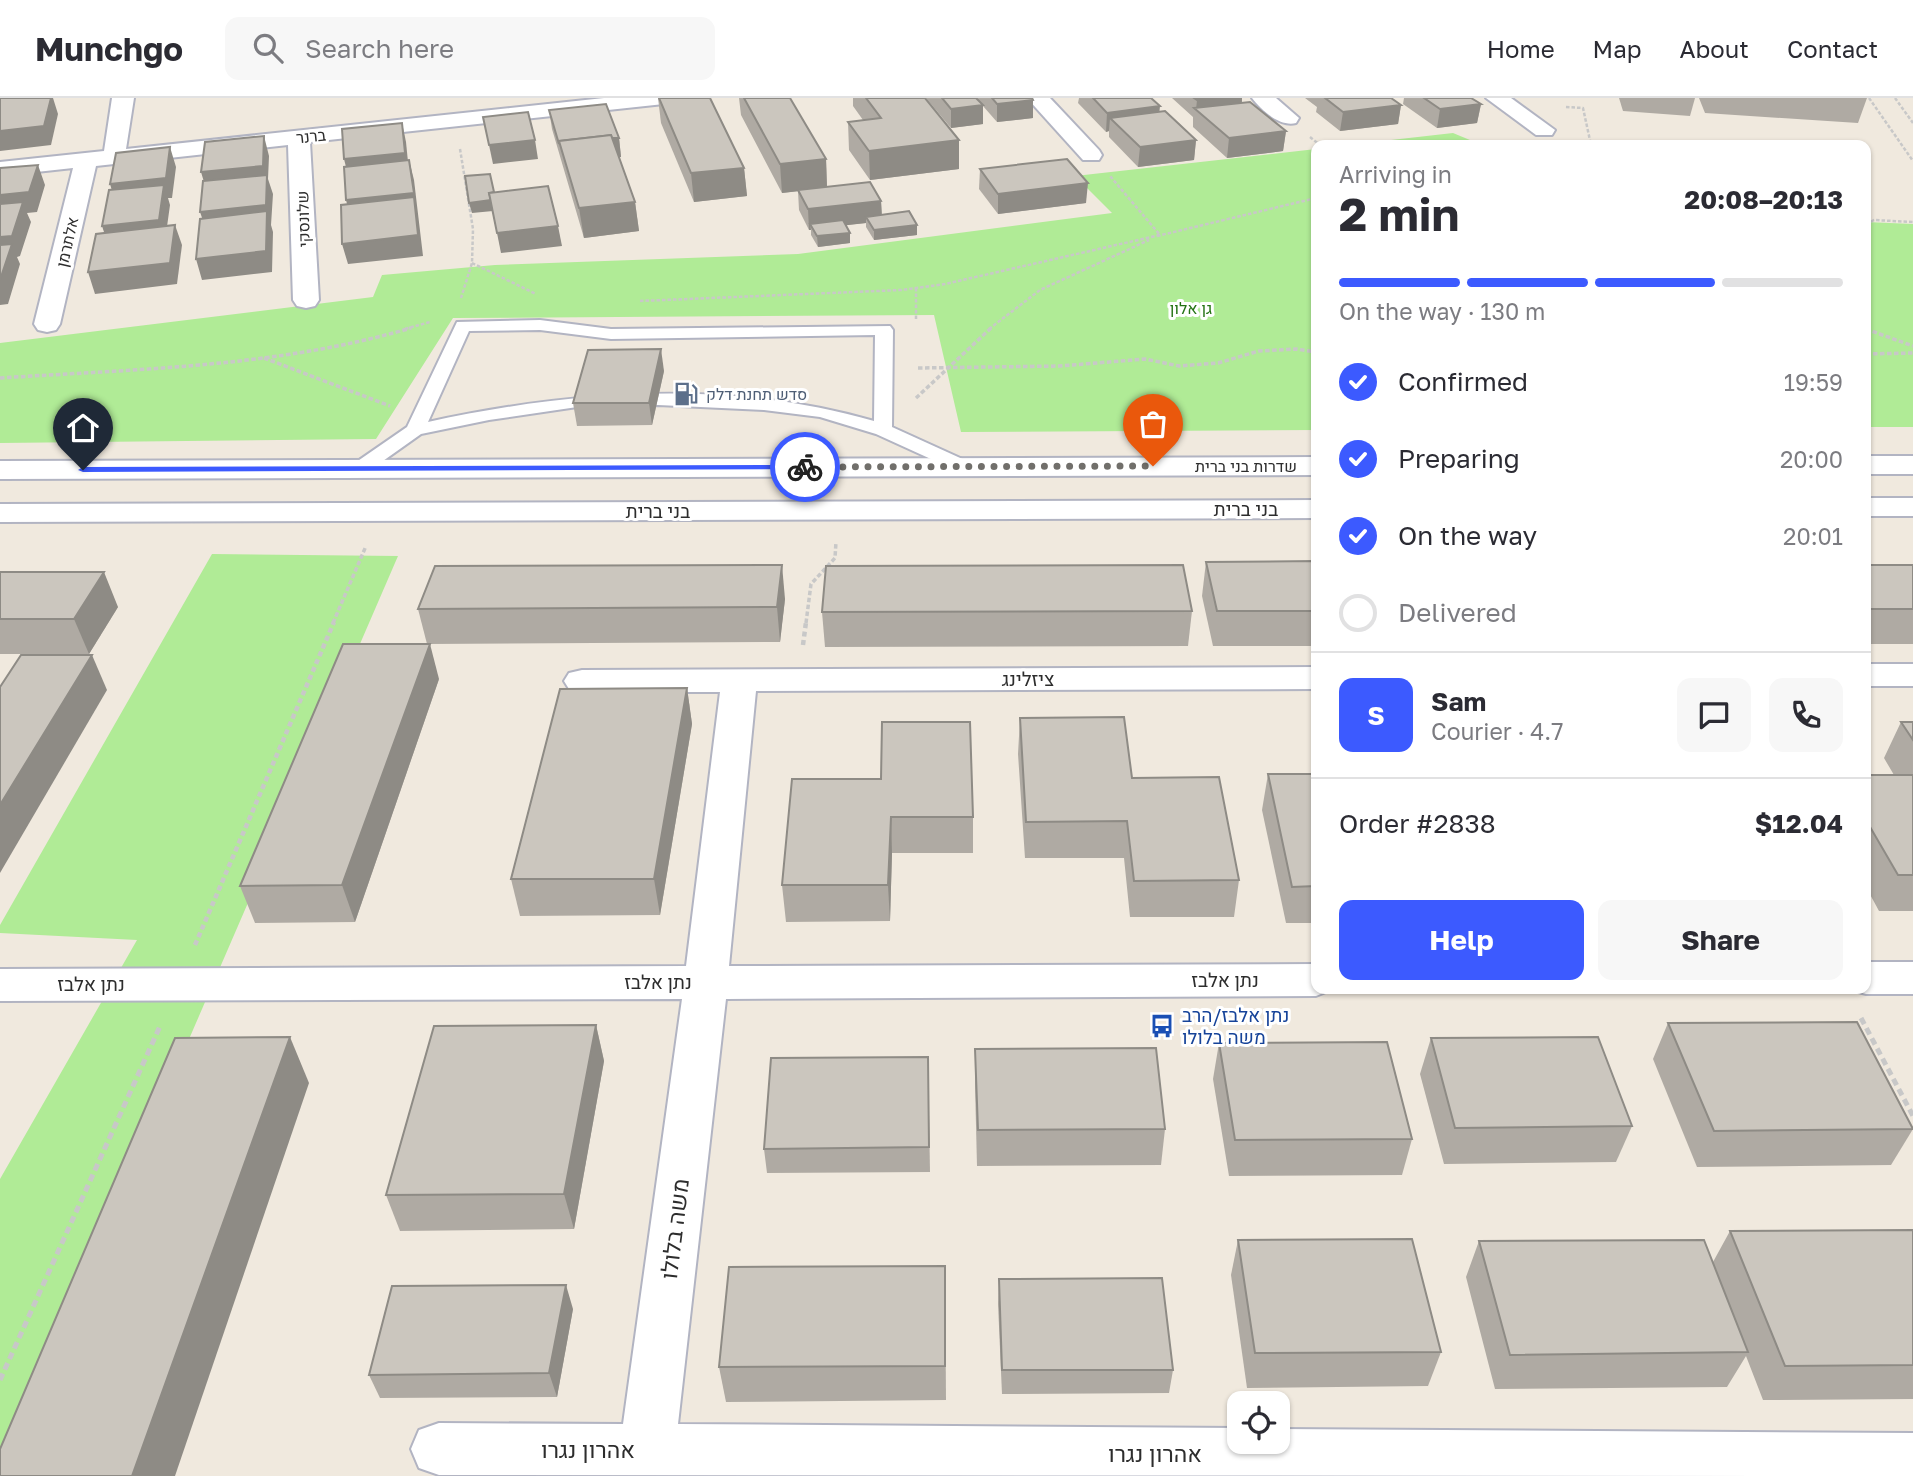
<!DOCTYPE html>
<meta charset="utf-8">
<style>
:root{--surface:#fff;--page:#f7f7f7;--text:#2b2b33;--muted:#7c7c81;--line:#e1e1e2;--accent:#3c5aff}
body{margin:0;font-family:"Golos Text",Heebo,sans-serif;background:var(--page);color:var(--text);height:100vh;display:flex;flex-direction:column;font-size:26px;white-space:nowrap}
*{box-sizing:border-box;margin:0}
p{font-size:23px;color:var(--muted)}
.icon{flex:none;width:38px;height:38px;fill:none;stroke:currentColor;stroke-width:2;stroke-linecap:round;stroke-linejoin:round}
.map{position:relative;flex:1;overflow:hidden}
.side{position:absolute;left:1311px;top:42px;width:560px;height:854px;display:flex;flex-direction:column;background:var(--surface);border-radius:14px;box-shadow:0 2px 5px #0004}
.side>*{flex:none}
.fabs{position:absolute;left:1227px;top:1293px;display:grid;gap:14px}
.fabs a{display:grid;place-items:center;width:63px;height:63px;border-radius:14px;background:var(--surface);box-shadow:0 2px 5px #0004;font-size:35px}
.pin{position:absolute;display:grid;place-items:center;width:60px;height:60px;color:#fff;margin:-72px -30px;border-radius:50% 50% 50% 0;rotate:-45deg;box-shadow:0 0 7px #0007}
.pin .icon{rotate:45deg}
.courier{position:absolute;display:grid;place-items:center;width:70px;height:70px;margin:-35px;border:5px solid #3c5aff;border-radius:50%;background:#fff;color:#222;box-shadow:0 2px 9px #0007}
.head em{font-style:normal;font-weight:700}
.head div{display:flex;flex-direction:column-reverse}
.head{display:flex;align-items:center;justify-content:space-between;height:119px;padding:0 28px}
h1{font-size:46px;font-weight:700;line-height:52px}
.bar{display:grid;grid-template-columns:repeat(4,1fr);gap:10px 7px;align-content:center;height:84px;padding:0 28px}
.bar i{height:9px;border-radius:5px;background:var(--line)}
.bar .selected{background:var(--accent)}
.bar p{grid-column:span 4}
.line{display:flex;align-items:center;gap:18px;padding:0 28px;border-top:2px solid var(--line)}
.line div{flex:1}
.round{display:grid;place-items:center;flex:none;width:74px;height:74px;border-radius:14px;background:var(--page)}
ol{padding:0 28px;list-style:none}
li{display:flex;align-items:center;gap:21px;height:77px}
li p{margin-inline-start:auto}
li .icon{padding:7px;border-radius:50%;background:var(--accent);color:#fff;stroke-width:4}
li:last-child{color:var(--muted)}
li i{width:38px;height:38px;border:4px solid var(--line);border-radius:50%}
.cta{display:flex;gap:14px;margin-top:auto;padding:14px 28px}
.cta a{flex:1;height:80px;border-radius:14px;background:var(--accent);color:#fff;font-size:28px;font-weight:700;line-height:80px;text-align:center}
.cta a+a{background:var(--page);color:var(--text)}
header{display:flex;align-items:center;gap:42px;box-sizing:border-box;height:98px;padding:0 35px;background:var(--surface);border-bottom:2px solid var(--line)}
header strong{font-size:33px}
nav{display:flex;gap:38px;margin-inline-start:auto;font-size:24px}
.search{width:490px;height:63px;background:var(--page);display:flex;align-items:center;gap:18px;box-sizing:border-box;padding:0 24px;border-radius:14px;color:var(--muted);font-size:26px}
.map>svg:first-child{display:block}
</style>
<header>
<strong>Munchgo</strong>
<div class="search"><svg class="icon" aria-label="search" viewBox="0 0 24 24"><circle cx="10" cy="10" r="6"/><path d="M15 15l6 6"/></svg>Search here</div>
<nav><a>Home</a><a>Map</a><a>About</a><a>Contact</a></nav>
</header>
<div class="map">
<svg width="1913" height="1378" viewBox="0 0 1913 1378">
<rect width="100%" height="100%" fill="#f0e9de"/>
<g fill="#b0eb96">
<polygon points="1453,35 1482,47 1347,47"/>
<polygon points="1316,51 1316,332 961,334 934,217 453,220 376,341 0,345 0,245 373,199 382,177 495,167 798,156 1112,115 1075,78"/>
<polygon points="1866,124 1913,126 1913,329 1866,329"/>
<polygon points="212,456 398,458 0,1378 0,1081 137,842 0,835 0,827"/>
</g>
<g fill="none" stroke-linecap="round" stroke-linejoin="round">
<g stroke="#b2b4c2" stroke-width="4">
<path id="lane" d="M540,222l71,9 279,-3 3,4 -1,97 77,35 3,4 -10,6 -7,-2 -79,-36 -56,-17 -56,-7 -106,-5 -74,1 -95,14 -68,14 -55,39h-14l-3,-4 3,-4 55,-38 50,-105zM540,232l71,9 264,-4 -1,86c-145,-42 -300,-31 -446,1l41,-91z"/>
</g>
<g stroke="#b2b4c2" stroke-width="4">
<g id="street">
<polygon points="112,0 134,0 126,51 604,0 675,0 671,4 664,6 310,44 319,202 315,208 306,210 297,208 293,202 288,47 96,68 60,226 56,232 47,234 38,232 34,226 73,70 0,78 0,64 104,53"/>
<polygon points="1027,0 1050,0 1099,52 1102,57 1099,62 1083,62"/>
<path d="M1252,0h24l23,20 -3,5c-16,4 -34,-12 -44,-25z"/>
<polygon points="1486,0 1511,0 1555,32 1552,37 1536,37"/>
<rect x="1866" y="566" width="47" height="22"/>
<polygon points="1316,569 1316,591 756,593 729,868 1316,866 1316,891 1333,891 1316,898 726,901 678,1326 1239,1330 1239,1344 1278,1344 1278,1331 1913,1335 1913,1378 439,1377 419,1370 411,1351 419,1332 439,1325 623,1326 682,901 0,903 0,871 686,868 720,594 582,594 569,591 564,583 569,575 582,572"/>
<polygon points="1866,864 1913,864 1913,896 1866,896 1851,892 1866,891"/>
</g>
</g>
<g stroke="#b2b4c2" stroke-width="4">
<g id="secondary">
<rect x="1866" y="358" width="47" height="18"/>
<polygon points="1316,359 1316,377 0,381 0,363"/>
<rect x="1866" y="400" width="47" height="18"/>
<polygon points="1316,402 1316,420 0,424 0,406"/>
</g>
</g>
<g stroke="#c8c8c8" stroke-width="2.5" stroke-dasharray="3.5 2" stroke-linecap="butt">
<polyline points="1869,0 1913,63"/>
<polyline points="1895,0 1913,25"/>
<polyline points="1566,9 1583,10 1591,47"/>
<polyline points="1310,39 1320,47"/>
<polyline points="460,51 473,131 472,165 461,200"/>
<polyline points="1866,126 1874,122 1913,124"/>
<polyline points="1157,138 1316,100"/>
<polyline points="472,165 536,196"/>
<polyline points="916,190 916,221"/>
<polyline points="640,203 901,192 945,186 1160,137 1110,78"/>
<polyline points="405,231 430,224"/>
<polyline points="989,231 1040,192 1149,142"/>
</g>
<g stroke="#c8c8c8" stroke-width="3.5" stroke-dasharray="4.5 2.5" stroke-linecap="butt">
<polyline points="1866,231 1913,248"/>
<polyline points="1866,256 1913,255"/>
<polyline points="264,260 390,308"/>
<polyline points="918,270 1060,268 1145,261 1179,268 1218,265 1259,253 1296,251 1316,254"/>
<path d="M0,280c138,-9 278,-11 411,-50"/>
<polyline points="916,300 991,230"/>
<polyline points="333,525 366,448"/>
<polyline points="806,525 811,486 835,460 836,444"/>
</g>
<g stroke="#c8c8c8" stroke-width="4.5" stroke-dasharray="5 3.5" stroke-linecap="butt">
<polyline points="803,547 806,524"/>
<polyline points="195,847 334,524"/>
</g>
<g stroke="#c8c8c8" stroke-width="5" stroke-dasharray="7 4.5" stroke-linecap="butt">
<polyline points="1861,920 1913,1018"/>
<polyline points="0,1282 161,926"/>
</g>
<use href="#lane" fill="#fff" fill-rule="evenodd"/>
<use href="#street" fill="#fff" fill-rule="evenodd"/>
<use href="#secondary" fill="#fff" fill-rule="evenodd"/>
</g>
<g fill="#afaaa3">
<polygon points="658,0 710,0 744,70 747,98 694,104 661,25"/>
<polygon points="739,0 790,0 826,61 827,89 881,103 882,117 917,137 874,142 866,129 866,125 846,127 850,135 850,145 818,149 811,137 811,132 809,132 799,112 798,93 782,95 741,17"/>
<polygon points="853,0 925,0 959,71 870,82 849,52 848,24 863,22 853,8"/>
<polygon points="926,0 1032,0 1033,2 1033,20 997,24 983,8 983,26 951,30"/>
<polygon points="1079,0 1151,0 1159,14 1196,42 1194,62 1138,69 1109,39 1109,33 1106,34 1078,5"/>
<polygon points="1172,0 1242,0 1242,5 1286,33 1283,53 1227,60 1193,29 1193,19"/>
<polygon points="1305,0 1391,0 1401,7 1398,26 1340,33 1316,14 1317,9"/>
<polygon points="1399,0 1471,0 1481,6 1477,25 1437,30 1403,6 1404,0"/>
<polygon points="1619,0 1695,0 1690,18 1623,13"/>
<polygon points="1699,0 1867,0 1858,25 1705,15"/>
<polygon points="549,12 619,40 621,59 619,59 635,104 639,133 584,140 552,31"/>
<polygon points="980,71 1086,105 998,116 979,91"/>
<polygon points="664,273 652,327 577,328 573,305"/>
<polygon points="1316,463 1316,548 1213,548 1202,498 1206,464"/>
<rect x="1866" y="467" width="47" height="79"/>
<polygon points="0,474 118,509 89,556 0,556"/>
<polygon points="785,501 780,544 427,546 418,511"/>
<polygon points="1192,513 1188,548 825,549 822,514"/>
<polygon points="439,581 355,824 255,825 240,788"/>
<polygon points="687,590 692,626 660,817 520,818 511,781"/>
<polygon points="1020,620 1132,680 1239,782 1234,819 1130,819 1124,760 1025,760 1018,656"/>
<polygon points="1901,624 1913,624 1913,813 1879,813 1866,789 1866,677 1894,677 1884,660"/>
<polygon points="1268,676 1316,676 1316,825 1286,825 1262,712"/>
<polygon points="792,681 973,719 973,755 892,755 890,823 786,824 782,787"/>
<polygon points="1668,925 1913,1030 1913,1031 1891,1067 1697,1069 1653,961"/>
<polygon points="596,927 604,963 574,1131 400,1133 386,1097"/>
<polygon points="1431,940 1632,1028 1616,1064 1444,1066 1420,976"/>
<polygon points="1219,945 1412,1041 1402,1077 1229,1078 1213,981"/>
<polygon points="975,951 1165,1031 1161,1067 977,1068 975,987"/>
<polygon points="928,959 930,1074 767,1075 764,1051"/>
<polygon points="1913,1132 1913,1301 1763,1302 1746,1258 1727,1289 1495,1291 1466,1179 1479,1143 1713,1164 1730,1133"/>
<polygon points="1238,1142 1441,1254 1428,1288 1247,1290 1231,1177"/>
<polygon points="945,1168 946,1302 726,1304 719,1269"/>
<polygon points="999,1181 1173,1272 1169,1295 1002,1296 998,1206"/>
<polygon points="573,1211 557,1299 380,1300 369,1277"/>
</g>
<g fill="#8e8b85">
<polygon points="51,0 53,0 58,16 51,47 0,53 0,33"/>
<polygon points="1216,0 1242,0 1241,16 1196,12 1197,2"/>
<polygon points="1033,2 1033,20 997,24 997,6"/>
<polygon points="1481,6 1477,25 1437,30 1440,11"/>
<polygon points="983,7 983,26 951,30 951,11"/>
<polygon points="1401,7 1398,26 1340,33 1343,14"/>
<polygon points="1160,8 1158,27 1110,20 1109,33 1106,34 1107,15"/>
<polygon points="402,25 406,44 409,74 349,81 344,61"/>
<polygon points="1286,33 1283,53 1227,60 1229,40"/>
<polygon points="264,38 269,58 268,81 273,96 271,127 273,134 272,174 202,182 196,161 207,134 200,114 207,94 201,74"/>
<polygon points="619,40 621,59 566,65 560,46"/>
<polygon points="535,42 538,61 493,66 489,47"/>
<polygon points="959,42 959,71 870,82 869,53"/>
<polygon points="1196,42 1194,62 1138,69 1140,49"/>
<polygon points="170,49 176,69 172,100 168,100 170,107 165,143 109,149 102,128 116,106 110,86"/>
<polygon points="826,61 827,90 782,95 780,66"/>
<polygon points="409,62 414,82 423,158 348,166 342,146 351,122 346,102"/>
<polygon points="38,67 45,87 37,114 27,115 31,124 20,158 17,159 20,166 8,206 0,207 0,97"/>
<polygon points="744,70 747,98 694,104 691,75"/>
<polygon points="1088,85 1086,105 998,116 998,96"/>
<polygon points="491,102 493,113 472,115 469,105"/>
<polygon points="881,103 882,123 866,119 866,125 813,131 810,126 811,132 809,132 808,111"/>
<polygon points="635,104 639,133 584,140 579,110"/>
<polygon points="175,127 182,147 177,186 95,196 88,174"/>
<polygon points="917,127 917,137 874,142 874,132"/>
<polygon points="558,128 562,148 501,155 497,135"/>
<polygon points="850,135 850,145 818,149 817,138"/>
<polygon points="661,251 664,273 652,327 649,305"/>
<polygon points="782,467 785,501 780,544 777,509"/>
<polygon points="104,474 118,509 89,556 74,521"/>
<polygon points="430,546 439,581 355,824 342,787"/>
<polygon points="92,557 107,592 0,775 0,707"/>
<polygon points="687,590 692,626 660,817 654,781"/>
<polygon points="891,719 892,755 890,823 888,787"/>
<polygon points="596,927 604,963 574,1131 564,1096"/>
<polygon points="290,939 309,985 175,1378 132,1378"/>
<polygon points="566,1187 573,1211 557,1299 549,1275"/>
</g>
<g fill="#cbc6be" stroke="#8e8b85" stroke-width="2">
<polygon points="0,0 51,0 44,28 0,33"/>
<polygon points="659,0 710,0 744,70 691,75"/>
<polygon points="744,0 790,0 826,61 780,66"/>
<polygon points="866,0 925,0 959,42 869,53 848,24 881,20"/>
<polygon points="942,0 976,0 983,7 951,11"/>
<polygon points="992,0 1032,0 1033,2 997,6"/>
<polygon points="1093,0 1151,0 1160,8 1107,15"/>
<polygon points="1194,0 1216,0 1197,2"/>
<polygon points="1325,0 1391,0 1401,7 1343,14"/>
<polygon points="1424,0 1471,0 1481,6 1440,11"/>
<polygon points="1250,4 1286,33 1229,40 1194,10"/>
<polygon points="606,6 619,40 612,40 611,37 559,43 559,46 549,12"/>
<polygon points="1165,13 1196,42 1140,49 1110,20"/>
<polygon points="528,14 535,42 489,47 483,19"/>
<polygon points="402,25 405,55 344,61 342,31"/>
<polygon points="611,37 635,104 579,110 559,43"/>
<polygon points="264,38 263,68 201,74 205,44"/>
<polygon points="170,49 166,80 110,86 116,55"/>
<polygon points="1067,61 1088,85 998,96 980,71"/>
<polygon points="409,62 414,95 346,102 344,69"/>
<polygon points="38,67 29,94 0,97 0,70"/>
<polygon points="490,76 494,94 489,95 491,102 469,105 465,78"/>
<polygon points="267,77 266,107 200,114 203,83"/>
<polygon points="870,84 881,103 808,111 798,92"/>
<polygon points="164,87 159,122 102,128 109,92"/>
<polygon points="548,88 558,128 497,135 489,95"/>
<polygon points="414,99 418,137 342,146 341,107"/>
<polygon points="23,104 12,138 0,139 0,106"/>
<polygon points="267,113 266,153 196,161 200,121"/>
<polygon points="909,113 917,127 874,132 866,119"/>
<polygon points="843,122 850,135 817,138 810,126"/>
<polygon points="175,127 170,165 88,174 96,136"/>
<polygon points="12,146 0,182 0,147"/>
<polygon points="661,251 649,305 573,305 588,252"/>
<polygon points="1316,463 1316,513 1217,513 1206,464"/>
<polygon points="782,467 777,509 418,511 435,468"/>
<polygon points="1183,467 1192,513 822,514 826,468"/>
<rect x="1866" y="467" width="47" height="44"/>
<polygon points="0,474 104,474 74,521 0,521"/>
<polygon points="343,546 430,546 342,787 240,788"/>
<polygon points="21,557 92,557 0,707 0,589"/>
<polygon points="687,590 654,781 511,781 560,591"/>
<polygon points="1124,619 1132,680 1219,679 1239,782 1134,783 1127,723 1026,724 1020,620"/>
<polygon points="882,624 970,624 973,719 891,719 888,787 782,787 792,681 881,681"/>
<polygon points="1901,624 1913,624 1913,642"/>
<polygon points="1268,676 1316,676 1316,788 1292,789"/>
<polygon points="1866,677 1913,677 1913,777 1898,777 1866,722"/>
<polygon points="1857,924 1913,1031 1714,1033 1668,925"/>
<polygon points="596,927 564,1096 386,1097 434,928"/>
<polygon points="290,939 132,1378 0,1378 0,1351 175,940"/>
<polygon points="1598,939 1632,1028 1455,1030 1431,940"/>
<polygon points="1387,944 1412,1041 1235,1042 1219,945"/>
<polygon points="1156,950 1165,1031 978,1032 975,951"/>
<polygon points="928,959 929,1049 764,1051 771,960"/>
<polygon points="1913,1132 1913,1267 1785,1268 1730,1133"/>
<polygon points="1412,1141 1441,1254 1255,1255 1238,1142"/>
<polygon points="1704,1142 1748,1254 1510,1257 1479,1143"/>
<polygon points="945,1168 945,1268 719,1269 729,1169"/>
<polygon points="1162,1180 1173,1272 1002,1272 999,1181"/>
<polygon points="566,1187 549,1275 369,1277 392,1188"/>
</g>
<polygon fill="#3c5aff" points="805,367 809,369 808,371 83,374 78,372 83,369"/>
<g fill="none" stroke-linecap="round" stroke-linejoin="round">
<polyline stroke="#716f6b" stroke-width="7" stroke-dasharray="0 12.6" points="805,369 1153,368"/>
</g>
<defs>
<g id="fuel-bare" transform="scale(1.89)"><path d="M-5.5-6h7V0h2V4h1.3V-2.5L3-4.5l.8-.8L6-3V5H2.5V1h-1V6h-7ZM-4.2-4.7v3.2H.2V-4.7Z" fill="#5c6f8a" stroke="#fff" stroke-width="2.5" paint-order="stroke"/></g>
<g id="bus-bare" transform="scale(1.89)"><path d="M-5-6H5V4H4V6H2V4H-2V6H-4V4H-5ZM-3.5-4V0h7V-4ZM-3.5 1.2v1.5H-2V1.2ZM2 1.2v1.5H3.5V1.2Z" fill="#1a4fb4" stroke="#fff" stroke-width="2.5" paint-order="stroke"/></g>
</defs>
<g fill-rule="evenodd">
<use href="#fuel-bare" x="686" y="296"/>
<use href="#bus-bare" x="1162" y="928"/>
</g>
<g text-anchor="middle" stroke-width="6" stroke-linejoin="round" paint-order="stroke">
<g font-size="16" fill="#2d2d2d" stroke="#fff">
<text transform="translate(311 38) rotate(-6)" y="6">ברנר</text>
<text transform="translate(303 121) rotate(-92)" y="6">שלונסקי</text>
<text transform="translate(67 144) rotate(-77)" y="6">אלתרמן</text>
<text x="1246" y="374">שדרות בני ברית</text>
</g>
<g font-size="16" fill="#247314" stroke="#fff">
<text x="1191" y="216">גן אלון</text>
</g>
<g font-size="16" fill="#4e5e75" stroke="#fff" text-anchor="start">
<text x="706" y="302">סדש תחנת דלק</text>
</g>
<g font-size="19" fill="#2d2d2d" stroke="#fff">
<text x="1246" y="418">בני ברית</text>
<text x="658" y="420">בני ברית</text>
<text x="1028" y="588">ציזלינג</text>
<text x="1225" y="889">נתן אלבז</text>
<text x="658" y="891">נתן אלבז</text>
<text x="91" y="893">נתן אלבז</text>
</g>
<g font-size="19" fill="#164399" stroke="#fff" text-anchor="start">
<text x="1182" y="924">נתן אלבז/הרב<tspan x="1182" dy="22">משה בלולו</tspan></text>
</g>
<g font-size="23" fill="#2d2d2d" stroke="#fff">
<text transform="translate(675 1131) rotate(-83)" y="8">משה בלולו</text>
<text x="588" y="1360">אהרון נגרו</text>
<text x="1155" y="1364">אהרון נגרו</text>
</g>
</g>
</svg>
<div class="fabs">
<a><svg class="icon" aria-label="locate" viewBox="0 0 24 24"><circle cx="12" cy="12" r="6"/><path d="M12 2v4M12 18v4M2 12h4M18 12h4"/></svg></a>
</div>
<div class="pin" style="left:1153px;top:368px;background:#ea580c"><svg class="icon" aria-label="bag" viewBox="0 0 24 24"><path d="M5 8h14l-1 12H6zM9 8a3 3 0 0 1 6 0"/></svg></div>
<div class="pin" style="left:83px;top:372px;background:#1f2937"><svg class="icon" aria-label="home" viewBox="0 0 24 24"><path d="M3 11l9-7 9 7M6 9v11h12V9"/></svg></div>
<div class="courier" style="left:805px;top:369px"><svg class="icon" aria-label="bike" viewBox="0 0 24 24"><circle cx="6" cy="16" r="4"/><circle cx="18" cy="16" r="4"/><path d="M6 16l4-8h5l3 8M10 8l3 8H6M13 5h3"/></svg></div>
<section class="side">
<div class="head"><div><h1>2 min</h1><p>Arriving in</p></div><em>20:08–20:13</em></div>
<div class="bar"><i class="selected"></i><i class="selected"></i><i class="selected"></i><i></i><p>On the way · 130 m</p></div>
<ol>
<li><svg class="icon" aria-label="check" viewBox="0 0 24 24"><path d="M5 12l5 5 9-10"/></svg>Confirmed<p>19:59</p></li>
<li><svg class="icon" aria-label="check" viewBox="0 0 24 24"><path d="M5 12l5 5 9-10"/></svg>Preparing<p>20:00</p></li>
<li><svg class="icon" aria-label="check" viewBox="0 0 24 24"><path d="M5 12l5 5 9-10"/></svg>On the way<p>20:01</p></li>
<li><i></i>Delivered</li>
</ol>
<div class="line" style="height:126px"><b class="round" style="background:var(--accent);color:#fff">S</b><div><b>Sam</b><p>Courier · 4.7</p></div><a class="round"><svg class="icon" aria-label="chat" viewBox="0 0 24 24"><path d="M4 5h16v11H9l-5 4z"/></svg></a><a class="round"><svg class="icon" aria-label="phone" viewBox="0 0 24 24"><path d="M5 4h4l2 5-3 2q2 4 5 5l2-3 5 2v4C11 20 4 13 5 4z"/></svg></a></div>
<div class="line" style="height:91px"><div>Order #2838</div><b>$12.04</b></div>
<div class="cta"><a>Help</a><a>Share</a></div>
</section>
</div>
